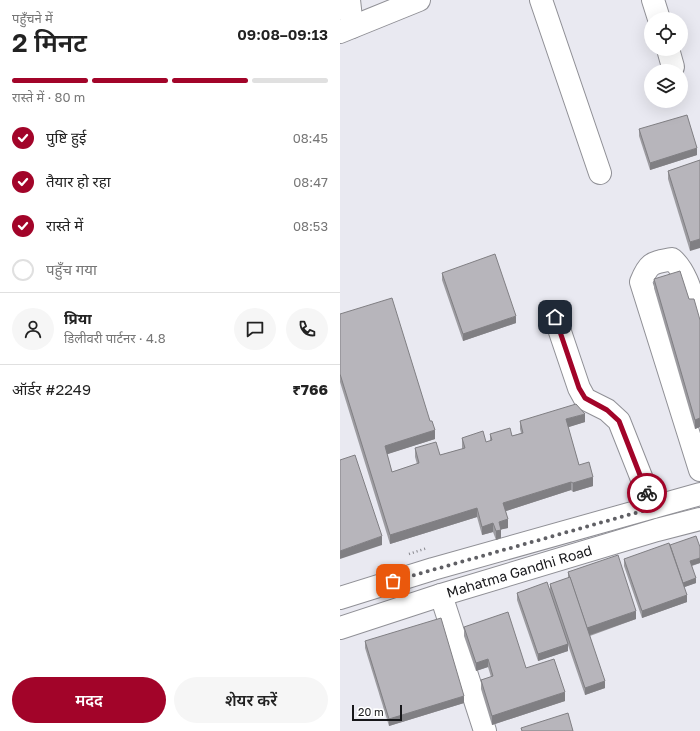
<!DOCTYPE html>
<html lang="hi">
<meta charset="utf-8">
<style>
:root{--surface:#fff;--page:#f6f6f6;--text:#222;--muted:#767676;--line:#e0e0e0;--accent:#a20429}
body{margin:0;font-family:"Golos Text","Noto Sans Devanagari",sans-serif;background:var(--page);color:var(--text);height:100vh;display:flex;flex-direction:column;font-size:15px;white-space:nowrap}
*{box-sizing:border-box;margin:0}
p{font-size:13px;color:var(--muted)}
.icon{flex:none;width:22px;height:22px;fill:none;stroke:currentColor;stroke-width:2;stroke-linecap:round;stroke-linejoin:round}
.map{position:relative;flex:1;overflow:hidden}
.details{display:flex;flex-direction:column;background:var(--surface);width:340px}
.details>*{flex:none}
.buttons{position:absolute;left:304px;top:12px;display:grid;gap:8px}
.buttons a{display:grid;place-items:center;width:44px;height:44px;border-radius:50%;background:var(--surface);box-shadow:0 4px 16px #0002;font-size:20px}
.scale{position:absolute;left:12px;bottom:10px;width:50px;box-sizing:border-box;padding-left:4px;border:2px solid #17171a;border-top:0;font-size:11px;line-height:14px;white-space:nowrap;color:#17171a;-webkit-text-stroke:3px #fff;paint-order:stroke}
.pin{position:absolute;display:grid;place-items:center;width:34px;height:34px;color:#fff;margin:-17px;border-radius:8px;box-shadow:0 2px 6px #0006}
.courier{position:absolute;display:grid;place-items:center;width:40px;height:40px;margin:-20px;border:3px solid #a20429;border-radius:50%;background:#fff;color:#222;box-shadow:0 1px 5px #0007}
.headline em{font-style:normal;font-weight:600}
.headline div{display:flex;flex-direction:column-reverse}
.headline{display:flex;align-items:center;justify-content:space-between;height:68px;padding:0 12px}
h1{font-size:26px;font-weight:600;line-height:30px}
.bar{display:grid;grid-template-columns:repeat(4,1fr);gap:6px 4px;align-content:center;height:48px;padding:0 12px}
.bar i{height:5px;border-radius:3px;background:var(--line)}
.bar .on{background:var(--accent)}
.bar p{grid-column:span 4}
.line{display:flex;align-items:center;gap:10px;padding:0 12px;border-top:1px solid var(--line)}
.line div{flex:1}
.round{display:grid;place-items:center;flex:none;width:42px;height:42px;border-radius:21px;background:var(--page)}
ol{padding:0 12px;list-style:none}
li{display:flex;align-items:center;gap:12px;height:44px}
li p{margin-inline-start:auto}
li .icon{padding:4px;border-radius:50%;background:var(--accent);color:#fff;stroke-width:4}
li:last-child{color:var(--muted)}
li i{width:22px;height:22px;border:2px solid var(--line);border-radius:50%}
.action{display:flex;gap:8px;margin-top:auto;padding:8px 12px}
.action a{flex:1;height:46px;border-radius:24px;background:var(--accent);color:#fff;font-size:16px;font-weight:600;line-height:46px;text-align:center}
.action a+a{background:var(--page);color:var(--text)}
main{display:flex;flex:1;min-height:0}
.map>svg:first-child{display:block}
</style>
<main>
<section class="details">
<div class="headline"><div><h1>2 मिनट</h1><p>पहुँचने में</p></div><em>09:08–09:13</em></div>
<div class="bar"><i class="on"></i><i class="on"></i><i class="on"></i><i></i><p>रास्ते में · 80 m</p></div>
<ol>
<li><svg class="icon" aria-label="check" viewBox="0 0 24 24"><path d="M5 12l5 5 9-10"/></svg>पुष्टि हुई<p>08:45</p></li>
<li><svg class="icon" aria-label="check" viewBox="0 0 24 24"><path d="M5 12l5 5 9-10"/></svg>तैयार हो रहा<p>08:47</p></li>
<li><svg class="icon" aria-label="check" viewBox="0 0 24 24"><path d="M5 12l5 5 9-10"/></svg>रास्ते में<p>08:53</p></li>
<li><i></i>पहुँच गया</li>
</ol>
<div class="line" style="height:72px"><a class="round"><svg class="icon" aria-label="person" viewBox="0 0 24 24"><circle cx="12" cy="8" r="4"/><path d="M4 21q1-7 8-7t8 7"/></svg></a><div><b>प्रिया</b><p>डिलीवरी पार्टनर · 4.8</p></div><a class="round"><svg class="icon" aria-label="chat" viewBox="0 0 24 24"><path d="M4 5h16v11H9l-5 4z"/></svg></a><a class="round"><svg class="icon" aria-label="phone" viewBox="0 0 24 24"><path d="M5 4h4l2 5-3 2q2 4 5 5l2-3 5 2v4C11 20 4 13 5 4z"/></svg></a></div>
<div class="line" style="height:52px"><div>ऑर्डर #2249</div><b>₹766</b></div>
<div class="action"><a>मदद</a><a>शेयर करें</a></div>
</section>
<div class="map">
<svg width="360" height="731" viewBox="0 0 360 731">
<rect width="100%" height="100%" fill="#e9e9f1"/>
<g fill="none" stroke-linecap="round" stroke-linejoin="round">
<g stroke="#909096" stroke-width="24">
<g id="minor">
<polyline points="9,0 12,27"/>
<polyline points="201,0 260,173"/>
<polyline points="313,0 319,19"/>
<polyline points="0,32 79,0"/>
<polyline points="328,49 333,67"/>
<polyline points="215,317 239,388 245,399 267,410 279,421 313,507"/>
<path d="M360,320c-7,-20 -12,-47 -28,-61 -20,4 -23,3 -31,23l59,188"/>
<polyline points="101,595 145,731"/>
</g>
</g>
<g stroke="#909096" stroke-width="24">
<g id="major">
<polyline points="0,598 93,569 360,494"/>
<path id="s1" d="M0,628l101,-33 216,-65 43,-11"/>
</g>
</g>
<polyline stroke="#88888e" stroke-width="2.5" stroke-dasharray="1 3" stroke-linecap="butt" points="69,554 87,548"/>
<use href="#minor" stroke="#fff" stroke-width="22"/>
<use href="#major" stroke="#fff" stroke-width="22"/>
</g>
<g fill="#9d9ca1">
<polygon points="299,129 357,155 310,170 299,136"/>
<polygon points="360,160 350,251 328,179 328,171"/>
<polygon points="102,273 176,323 123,341 102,280"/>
<polygon points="314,279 349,299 360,320 360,427 355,429 314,288"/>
<polygon points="0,314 95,439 47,454 52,472 77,464 75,457 75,448 100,455 122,449 122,438 146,442 150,441 150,434 172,436 181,433 180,429 180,421 245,422 228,427 239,465 253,486 233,492 231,490 166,511 168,528 161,529 161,538 156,540 153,532 142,535 137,517 50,544 0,382"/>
<polygon points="330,545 360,563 352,566 356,583 344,587 347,602 302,618 284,566 284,559"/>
<polygon points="228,572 296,619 250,636 265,688 245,695 228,645 228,651 198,661 177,600 177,593 210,591 210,584 228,578"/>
<polygon points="124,627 186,668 225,701 152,725 141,689 141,680 151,677 148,667 136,671 124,636"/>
<polygon points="25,641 124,703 49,726 25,648"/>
</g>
<g fill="#807f83">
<polygon points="357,148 357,155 310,170 310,163"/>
<polygon points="360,239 360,248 350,251 350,242"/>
<polygon points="176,316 176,323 123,341 123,334"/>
<polygon points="245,414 245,422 226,428 226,419"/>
<polygon points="360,418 360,427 355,429 355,420"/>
<polygon points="95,430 95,439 45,455 45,446"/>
<polygon points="253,477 253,486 233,492 233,483"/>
<polygon points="231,482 231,490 163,512 163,503"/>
<polygon points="137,508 137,517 50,544 50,535"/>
<polygon points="168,519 168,528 159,530 159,522"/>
<polygon points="153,523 153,532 142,535 142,527"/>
<polygon points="161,530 161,538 156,540 156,531"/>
<polygon points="42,536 42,545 0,559 0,551"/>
<polygon points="360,558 360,563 350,566 350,561"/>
<polygon points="356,578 356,583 342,588 342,583"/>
<polygon points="347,595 347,602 302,618 302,611"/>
<polygon points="296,611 296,619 247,636 247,628"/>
<polygon points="228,644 228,651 198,661 198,654"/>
<polygon points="148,659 148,667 136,671 136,663"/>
<polygon points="265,681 265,688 245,695 245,688"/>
<polygon points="225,692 225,701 152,725 152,716"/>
<polygon points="124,696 124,703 49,726 49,719"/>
</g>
<g fill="#b7b5bb" stroke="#807f83">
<polygon points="347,115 357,148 310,163 299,129"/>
<polygon points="360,160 360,239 350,242 328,171"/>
<polygon points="155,254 176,316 123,334 102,273"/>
<polygon points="340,271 349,299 354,299 360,320 360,418 355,420 314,279"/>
<polygon points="52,298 90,421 92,421 95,430 45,446 52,472 79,463 75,448 96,442 100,455 125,448 122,438 143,431 146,442 152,440 150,434 170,428 172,436 183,433 180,421 236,404 245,414 226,419 239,465 249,462 253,477 233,483 231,482 163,503 168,519 159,522 161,530 156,531 153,523 142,527 137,508 50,535 0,374 0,314"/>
<polygon points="15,455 42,536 0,551 0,460"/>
<polygon points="356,536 360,547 360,558 350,561 356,578 343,583 330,545"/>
<polygon points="329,543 347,595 302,611 284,559"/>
<polygon points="278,555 296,611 247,628 228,572"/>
<polygon points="230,577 265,681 245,688 210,584"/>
<polygon points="207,582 228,644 198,654 177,593"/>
<polygon points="168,612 186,668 214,659 225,692 152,716 141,680 153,676 148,659 136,663 124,627"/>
<polygon points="101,618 124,696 49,719 25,641"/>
<polygon points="228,713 233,731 182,731 181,728"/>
</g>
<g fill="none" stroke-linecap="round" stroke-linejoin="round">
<polyline stroke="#606065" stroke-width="4" stroke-dasharray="0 7.2" points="53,581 313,508 307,493"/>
<polyline stroke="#a20429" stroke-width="5" points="215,317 239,388 245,398 267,410 279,421 307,493"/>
</g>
<g text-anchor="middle" stroke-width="3" stroke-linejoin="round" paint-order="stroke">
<g font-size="14" fill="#17171a" stroke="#fff">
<text dy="5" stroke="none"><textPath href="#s1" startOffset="188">Mahatma Gandhi Road</textPath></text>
</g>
</g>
</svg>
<div class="buttons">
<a><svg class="icon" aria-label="locate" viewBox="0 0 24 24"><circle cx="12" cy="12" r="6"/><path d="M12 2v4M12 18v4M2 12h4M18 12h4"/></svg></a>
<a><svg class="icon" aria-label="layers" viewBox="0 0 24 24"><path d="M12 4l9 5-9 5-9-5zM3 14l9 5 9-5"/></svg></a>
</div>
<div class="scale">20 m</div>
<div class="pin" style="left:53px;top:581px;background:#ea580c"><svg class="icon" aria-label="bag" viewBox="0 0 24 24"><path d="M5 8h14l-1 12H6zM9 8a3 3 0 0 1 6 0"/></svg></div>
<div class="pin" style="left:215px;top:317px;background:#1f2937"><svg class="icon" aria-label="home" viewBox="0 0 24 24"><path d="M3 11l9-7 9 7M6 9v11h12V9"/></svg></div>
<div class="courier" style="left:307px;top:493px"><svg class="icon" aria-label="bike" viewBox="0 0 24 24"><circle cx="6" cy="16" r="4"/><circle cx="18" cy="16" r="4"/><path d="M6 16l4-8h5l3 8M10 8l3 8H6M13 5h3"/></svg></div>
</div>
</main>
